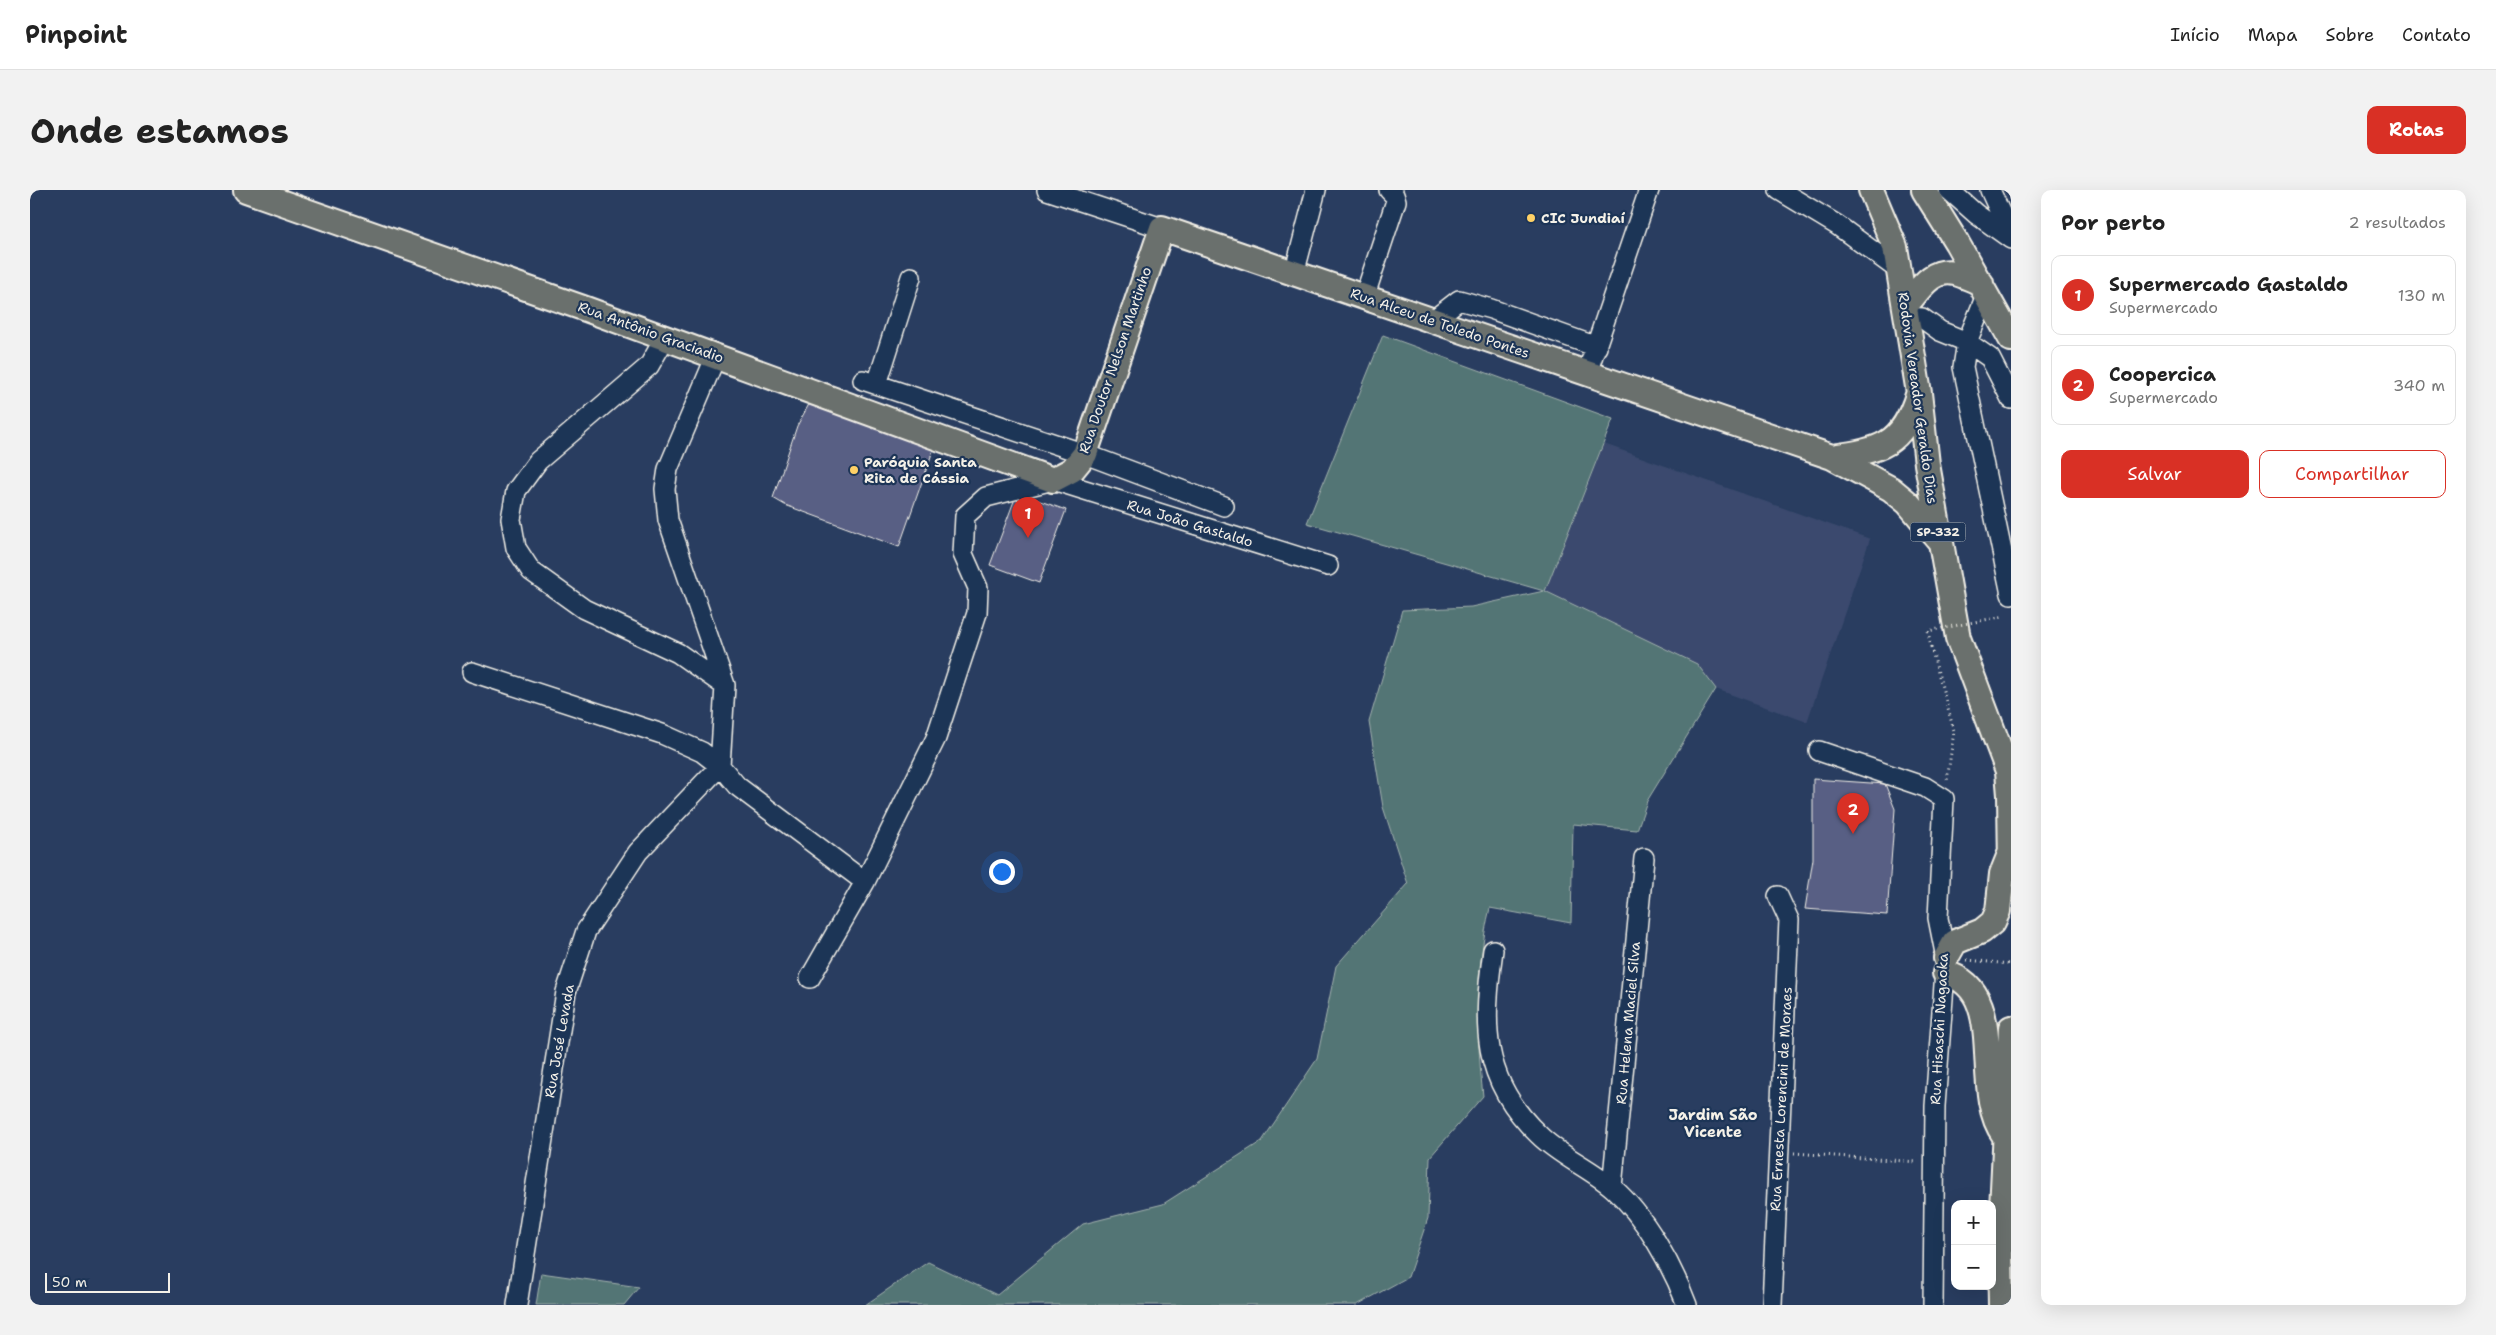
<!DOCTYPE html>
<html lang="pt">
<head>
<meta charset="utf-8">
<style>
  :root { --surface:#fff; --page:#f2f2f2; --text:#222; --muted:#767676; --line:#e0e0e0; --accent:#d93025 }
  body { margin:0; font-family:"Shantell Sans",sans-serif; background:var(--page); color:var(--text) }
  .controls { position:absolute; right:15px; bottom:15px; display:grid; overflow:hidden; border-radius:10px; box-shadow:0 5px 20px #0002 }
  .controls button { width:45px; height:45px; display:grid; place-items:center; padding:0; border:0; border-bottom:1px solid var(--line); background:var(--surface); color:var(--text); font:25px sans-serif }
  .scale { position:absolute; left:15px; bottom:12px; width:125px; box-sizing:border-box; padding-left:5px; border:2px solid #f4f1e8; border-top:0; font-size:14px; line-height:18px; white-space:nowrap; color:#f4f1e8; -webkit-text-stroke:4px #1d3557; paint-order:stroke }
  .you { position:absolute; left:971px; top:681px; width:18px; height:18px; margin:-12px; border:4px solid #fff; border-radius:50%; background:#1a73e8; box-shadow:0 0 0 8px #1a73e833 }
  .badge { display:grid; place-items:center; width:32px; height:32px; border-radius:50%; background:var(--accent); color:#fff; font-size:16px; font-weight:700 }
  .pin { position:absolute; translate:-50% -41px; filter:drop-shadow(0 1px 2px #0008) }
  .pin::after { content:''; position:absolute; top:26px; width:18px; height:15px; background:inherit; clip-path:polygon(0 0,100% 0,50% 100%) }
  .list { margin:0; padding:0; list-style:none }
  h2 { display:flex; justify-content:space-between; align-items:center; height:65px; margin:0; padding:0 20px; font-size:21px }
  h2 small { font-size:16px; font-weight:400; color:var(--muted) }
  .list li { display:grid; grid-template-columns:32px 1fr auto; gap:15px; align-items:center; box-sizing:border-box; height:80px; margin:0 10px 10px; padding:0 10px; border:1px solid var(--line); border-radius:10px }
  .list b { display:block; font-size:19px; white-space:nowrap }
  .list p { margin:0; font-size:16px; white-space:nowrap; color:var(--muted) }
  .list em { font-size:16px; font-style:normal; color:var(--muted) }
  .actions { display:flex; gap:10px; padding:15px 20px }
  .actions a { flex:1; padding:11px 0; border:1px solid var(--accent); border-radius:10px; text-align:center; font-size:18px; color:var(--accent) }
  .actions .main { background:var(--accent); color:#fff }
  .map { position:relative; flex:none; width:1981px; height:1115px; overflow:hidden; border-radius:10px }
  header { display:flex; align-items:center; gap:30px; box-sizing:border-box; height:70px; padding:0 25px; background:var(--surface); border-bottom:1px solid var(--line) }
  header strong { font-size:24px }
  nav { display:flex; gap:28px; margin-inline-start:auto; font-size:18px }
  .intro { display:flex; align-items:center; justify-content:space-between; box-sizing:border-box; height:120px; padding:0 30px }
  h1 { margin:0; font-size:35px }
  .button { padding:12px 22px; border-radius:10px; background:var(--accent); color:#fff; font-size:18px; font-weight:700 }
  main { display:flex; gap:30px; padding:0 30px }
  aside { flex:1; background:var(--surface); border-radius:10px; box-shadow:0 5px 20px #0002 }
  .map>svg:first-child { display:block }
  .built { fill:#3b4a6e }
  .green { fill:#537575; stroke:#a4b3ae }
  .building { fill:#585e84; stroke:#f4f1e8 }
  .lines { fill:none; stroke-linecap:round; stroke-linejoin:round }
  .minor-casing { stroke:#f4f1e8; stroke-width:22 }
  .major-casing { stroke:#f4f1e8; stroke-width:28 }
  .path { stroke:#f4f1e8; stroke-width:3; stroke-dasharray:1 4; stroke-linecap:butt }
  .minor { stroke:#1d3557; stroke-width:19 }
  .major { stroke:#6a706d; stroke-width:24 }
  .path-bridge { stroke:#f4f1e8; stroke-width:3; stroke-dasharray:1 4; stroke-linecap:butt }
  .poi-dot { fill:#ffd166; stroke:#1d3557; stroke-width:2 }
  .labels { text-anchor:middle; dominant-baseline:central; stroke-width:4.5; stroke-linejoin:round; paint-order:stroke }
  .shield { fill:#1d3557; stroke:#b4b9bc; stroke-width:1 }
  .shield-label { font-size:12px; font-weight:bold; fill:#f4f1e8 }
  .poi-label { font-size:14px; font-weight:bold; fill:#f4f1e8; stroke:#1d3557; text-anchor:start }
  .street-label { font-size:14px; fill:#f4f1e8; stroke:#1d3557 }
  .neighbourhood-label { font-size:15px; font-weight:bold; fill:#f4f1e8; stroke:#1d3557 }
</style>
</head>
<body>
<header>
<strong>Pinpoint</strong>
<nav><a>Início</a><a>Mapa</a><a>Sobre</a><a>Contato</a></nav>
</header>
<div class="intro"><h1>Onde estamos</h1><a class="button">Rotas</a></div>
<main>
<div class="map">
<svg width="1981" height="1115" viewBox="0 0 1981 1115">
  <rect width="100%" height="100%" fill="#293d60"/>
  <filter id="ink" filterUnits="userSpaceOnUse"><feTurbulence type="fractalNoise" baseFrequency=".02" numOctaves="2"/><feDisplacementMap in="SourceGraphic" scale="10" xChannelSelector="R" yChannelSelector="G"/><feConvolveMatrix kernelMatrix="1 2 1 2 8 2 1 2 1" color-interpolation-filters="sRGB"/></filter>
  <g filter="url(#ink)">
    <!-- built -->
    <path class="built" d="M1574,254L1840,349L1777,532L1686,499L1667,474L1515,401Z"/>
    <!-- green -->
    <path class="green" d="M1353,145L1583,229L1515,401L1667,474L1686,499L1617,611L1607,640L1543,634L1541,733L1460,718C1445,779 1446,843 1453,906L1400,967L1398,1028L1378,1087L1327,1115H835L898,1072L967,1105L1053,1034L1133,1014L1232,951L1287,869L1306,776L1378,694L1353,617L1339,532L1372,420L1441,417L1514,401L1277,333Z
      M511,1083L609,1097L594,1115H506Z"/>
    <!-- building -->
    <path class="building" d="M783,207L906,252L869,357L755,315L743,308L767,236Z
      M987,303L1036,320L1009,393L960,375Z
      M1783,589L1855,594L1865,619L1857,725L1775,719L1783,669Z"/>
    <g class="lines">
      <!-- minor casing -->
      <g class="minor-casing">
        <path id="minor" d="M1017,0L1132,38
          M1749,0L1807,35L1870,81
          M1919,0L1946,24L1981,49
          M1960,0L1981,46
          M1264,84L1286,0
          M1957,103L1937,152L1933,177L1981,404
          M1334,108L1366,11L1364,5L1359,0
          M1877,127L1892,128L1910,141L1937,152L1960,168L1981,209
          M1402,131L1429,110L1461,119L1567,157
          M635,148L619,176L508,271L486,301L481,329L486,358L501,381L554,419L648,463L695,496L690,576
          M686,166L638,279L635,299L638,330L695,495
          M1557,183L1619,0
          M833,190L1055,264L1194,316
          M847,194L881,87
          M442,482L632,544L672,562L690,576L707,596L835,692
          M1789,561L1895,597L1914,609L1908,728L1916,768L1905,916L1903,1115
          M1463,760C1453,834 1450,889 1509,945C1530,966 1560,978 1583,998C1615,1026 1642,1075 1657,1115
          M780,788L835,692L906,548L947,423L948,398L933,364L935,326L956,307L1023,290L1298,376
          M1582,997L1614,668
          M487,1115L536,802L556,741L608,662L690,576
          M1742,1115L1759,730L1748,706"/>
      </g>
      <!-- major casing -->
      <g class="major-casing">
        <path id="major" d="M216,0L553,118L1023,290L1042,280L1055,264L1132,38L1802,267L1861,299L1878,313L1909,350
          M1841,0L1865,57L1889,203L1897,274L1928,448L1978,581L1980,605L1981,680
          M1894,0L1927,53L1981,149
          M1876,115C1890,99 1901,78 1925,83C1934,85 1942,90 1951,93
          M1802,267C1851,260 1872,256 1888,205
          M1916,768L1925,752L1952,741L1963,732L1968,721L1972,684L1980,664
          M1915,783C1981,800 1940,899 1974,945
          M1971,1115L1970,1059L1981,838"/>
      </g>
      <!-- path -->
      <path class="path" d="M1901,457L1924,541L1917,591
        M1937,770L1981,774
        M1764,963L1888,972"/>
      <!-- minor -->
      <use href="#minor" class="minor"/>
      <!-- major -->
      <use href="#major" class="major"/>
      <!-- path-bridge -->
      <path class="path-bridge" d="M1901,457L1898,441L1975,426"/>
    </g>
  </g>
  <!-- markers -->
  <g class="poi-dot">
    <circle cx="1501" cy="28" r="5"/>
    <circle cx="824" cy="280" r="5"/>
  </g>
  <g class="labels">
    <!-- shield labels -->
    <rect class="shield" x="1880.5" y="332.5" width="55" height="19" rx="4"/>
    <g class="shield-label">
      <text x="1908" y="342">SP-332</text>
    </g>
    <!-- poi labels -->
    <g class="poi-label">
      <text x="1511" y="28">CIC Jundiaí</text>
      <text x="834" y="272">Paróquia Santa<tspan x="834" dy="16">Rita de Cássia</tspan></text>
    </g>
    <!-- street labels -->
    <g class="street-label">
      <text transform="translate(1410 133) rotate(19)">Rua Alceu de Toledo Pontes</text>
      <text transform="translate(621 142) rotate(20)">Rua Antônio Graciadio</text>
      <text transform="translate(1085 170) rotate(-71)">Rua Doutor Nelson Martinho</text>
      <text transform="translate(1888 208) rotate(82)">Rodovia Vereador Geraldo Dias</text>
      <text transform="translate(1160 333) rotate(17)">Rua João Gastaldo</text>
      <text transform="translate(1598 833) rotate(-85)">Rua Helena Maciel Silva</text>
      <text transform="translate(1909 839) rotate(-87)">Rua Hisaschi Nagaoka</text>
      <text transform="translate(529 851) rotate(-80)">Rua José Levada</text>
      <text transform="translate(1751 909) rotate(-87)">Rua Ernesta Lorencini de Moraes</text>
    </g>
    <!-- neighbourhood labels -->
    <g class="neighbourhood-label">
      <text x="1683" y="925">Jardim São<tspan x="1683" dy="17">Vicente</tspan></text>
    </g>
  </g>
</svg>
<div class="controls">
<button>+</button>
<button>−</button>
</div>
<div class="scale">50 m</div>
<div class="you"></div>
<div class="pin badge" style="left:998px;top:348px">1</div>
<div class="pin badge" style="left:1823px;top:644px">2</div>
</div>
<aside>
<h2>Por perto<small>2 resultados</small></h2>
<ul class="list">
<li><span class="badge">1</span><div><b>Supermercado Gastaldo</b><p>Supermercado</p></div><em>130 m</em></li>
<li><span class="badge">2</span><div><b>Coopercica</b><p>Supermercado</p></div><em>340 m</em></li>
</ul>
<div class="actions"><a class="main">Salvar</a><a>Compartilhar</a></div>
</aside>
</main>
</body>
</html>
